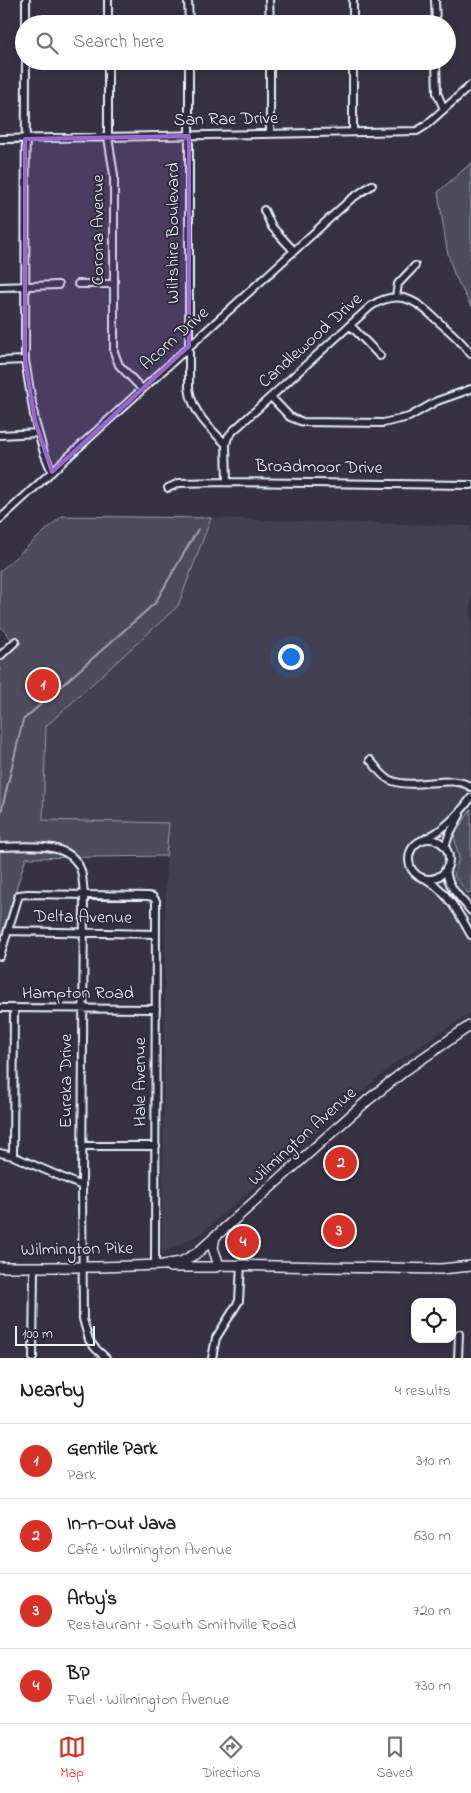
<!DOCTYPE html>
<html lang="en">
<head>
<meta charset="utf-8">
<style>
  :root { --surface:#fff; --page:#f2f2f2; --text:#202124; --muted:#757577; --line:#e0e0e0; --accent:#d93025 }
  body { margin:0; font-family:"Indie Flower",sans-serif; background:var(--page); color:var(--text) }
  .controls { position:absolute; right:15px; bottom:15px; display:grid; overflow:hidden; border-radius:10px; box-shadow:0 2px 12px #0003 }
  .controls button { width:45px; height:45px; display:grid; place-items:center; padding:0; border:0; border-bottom:1px solid var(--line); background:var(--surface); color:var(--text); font:25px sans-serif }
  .scale { position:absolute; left:15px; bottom:12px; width:80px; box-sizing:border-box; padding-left:5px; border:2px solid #e8f1f8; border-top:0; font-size:14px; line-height:18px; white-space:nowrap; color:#e8f1f8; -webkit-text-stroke:4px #2f2a3d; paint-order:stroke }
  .you { position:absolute; left:290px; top:656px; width:18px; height:18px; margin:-12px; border:4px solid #fff; border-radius:50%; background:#1a73e8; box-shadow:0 0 0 8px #1a73e833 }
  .badge { display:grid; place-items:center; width:32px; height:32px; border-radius:50%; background:var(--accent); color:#fff; font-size:16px; font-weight:700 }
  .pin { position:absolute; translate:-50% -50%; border:2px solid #fff; box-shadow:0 1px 5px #0006 }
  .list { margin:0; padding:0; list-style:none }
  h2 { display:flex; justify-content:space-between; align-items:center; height:65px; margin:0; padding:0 20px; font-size:21px }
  h2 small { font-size:16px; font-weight:400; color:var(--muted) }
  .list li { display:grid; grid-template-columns:32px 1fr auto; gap:15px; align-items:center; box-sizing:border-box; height:75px; padding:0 20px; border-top:1px solid var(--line) }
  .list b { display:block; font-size:19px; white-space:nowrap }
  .list p { margin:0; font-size:16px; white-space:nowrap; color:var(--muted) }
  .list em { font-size:16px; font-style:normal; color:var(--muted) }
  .icon { flex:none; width:28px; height:28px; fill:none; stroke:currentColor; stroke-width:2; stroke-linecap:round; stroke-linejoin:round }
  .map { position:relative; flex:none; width:471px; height:1358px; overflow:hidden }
  .search { position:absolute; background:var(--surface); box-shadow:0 2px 12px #0003; left:15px; right:15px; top:15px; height:55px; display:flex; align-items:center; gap:12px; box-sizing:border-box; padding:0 18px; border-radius:28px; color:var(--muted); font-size:19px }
  .sheet { height:365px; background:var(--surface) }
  nav { display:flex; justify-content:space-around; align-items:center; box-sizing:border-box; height:70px; border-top:1px solid var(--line); background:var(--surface); font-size:14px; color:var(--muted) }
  nav a { display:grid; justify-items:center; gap:2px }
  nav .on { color:var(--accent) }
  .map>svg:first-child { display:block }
  .built { fill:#433f51 }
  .green { fill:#4d4b5c; stroke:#9a9eaa }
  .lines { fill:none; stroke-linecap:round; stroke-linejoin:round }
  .stream { stroke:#a0a4af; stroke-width:2 }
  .minor-casing { stroke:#e8f1f8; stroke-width:10 }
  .major-casing { stroke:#e8f1f8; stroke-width:12 }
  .minor { stroke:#2f2a3d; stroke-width:6 }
  .major { stroke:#2f2a3d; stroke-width:9 }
  .marked { fill:#9c67d0; fill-opacity:0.2; stroke:#9c67d0; stroke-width:4; stroke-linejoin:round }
  .labels { text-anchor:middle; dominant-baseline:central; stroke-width:4; stroke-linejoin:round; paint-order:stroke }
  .street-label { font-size:18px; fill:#e8f1f8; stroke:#2f2a3d }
</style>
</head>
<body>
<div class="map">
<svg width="471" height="1358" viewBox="0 0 471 1358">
  <rect width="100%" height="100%" fill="#363244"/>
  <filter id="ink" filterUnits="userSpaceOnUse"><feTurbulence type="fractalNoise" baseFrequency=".02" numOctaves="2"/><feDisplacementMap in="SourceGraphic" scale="10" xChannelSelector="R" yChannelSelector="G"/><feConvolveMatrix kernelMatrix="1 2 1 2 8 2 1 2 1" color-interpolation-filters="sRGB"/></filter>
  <g filter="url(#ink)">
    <!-- built -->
    <path class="built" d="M211,518L471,526V1012L395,1063L200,1234L162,1254L166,839L23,819L44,728L178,606Z"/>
    <!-- green -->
    <path class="green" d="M471,163V306L454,274L447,250L438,192Z
      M62,516L211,518L178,606L46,726L43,820L169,823L166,856L26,858L0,939V651L12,640L0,626V571Z
      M471,809V892L468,893L454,876L459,858L454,836Z"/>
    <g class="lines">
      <!-- stream -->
      <path class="stream" d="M0,817L23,720L155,603L198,529"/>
      <!-- minor casing -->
      <g class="minor-casing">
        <path id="minor" d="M108,0V24
          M188,0L189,24
          M269,0L270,24
          M353,0V24
          M435,0L436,24
          M26,24V0
          M26,61L25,360L35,421L44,453L52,472
          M108,61V137L114,175V352L119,365L142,389
          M189,61V388C192,412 209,428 226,444L227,482
          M270,61V134
          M353,61V132
          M436,61L437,93L444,109
          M0,139L417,131L425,126L471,85
          M264,210L272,227L294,251
          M78,284H114
          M0,287L58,285
          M396,297L398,284L415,266
          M350,325L380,356
          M0,361L25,360
          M271,397L290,417L303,422L383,423L409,417L437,401L471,389
          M0,435L38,433
          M226,444L228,437L233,431L371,306C401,287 418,302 440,323C451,332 462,342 471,354
          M168,488L179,483L227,482L471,485
          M0,519L351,199L372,185
          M0,656L16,641
          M370,760C377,767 381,776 390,780C415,791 452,773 471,787
          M426,838C445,830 459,814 471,798
          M409 859a20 20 0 1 1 40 0a20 20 0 1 1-40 0Z
          M0,847C25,847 71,839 81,871C83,878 83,887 84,895L82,1186L83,1319L89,1340L95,1348L106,1358
          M445,847L449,835L460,815
          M446,868C447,887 460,897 471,911
          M426,879C446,890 460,915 471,935
          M8,931L156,934
          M0,956L19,895L27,894L148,896L153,897L156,901L155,1265
          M0,1008L156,1009
          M82,1146H156
          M0,1153L13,1156L82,1186
          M13,1156L14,1009
          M33,1358L34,1267
          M212,1358L216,1338L239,1301L241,1265
          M458,1358L459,1334"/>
      </g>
      <!-- major casing -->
      <g class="major-casing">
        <path id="major" d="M215,1236L213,1248L219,1265
          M0,1267H99L163,1265L181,1262L197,1253L368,1100L407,1069L471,1025
          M170,1267H216L219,1265L441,1269L471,1266"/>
      </g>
      <!-- minor -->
      <use href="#minor" class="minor"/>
      <!-- major -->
      <use href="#major" class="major"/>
    </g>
  </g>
  <!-- marked area -->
  <path class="marked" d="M189,136V346L52,472L35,421L25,360V139Z"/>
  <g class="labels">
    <!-- street labels -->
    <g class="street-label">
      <text transform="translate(226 120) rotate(-1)">San Rae Drive</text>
      <text transform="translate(99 230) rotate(-90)">Corona Avenue</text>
      <text transform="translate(174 233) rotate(-90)">Wiltshire Boulevard</text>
      <text transform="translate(175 339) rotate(-42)">Acorn Drive</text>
      <text transform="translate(311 341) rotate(-42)">Candlewood Drive</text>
      <text transform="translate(319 468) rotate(1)">Broadmoor Drive</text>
      <text transform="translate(83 918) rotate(1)">Delta Avenue</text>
      <text x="78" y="994">Hampton Road</text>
      <text transform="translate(67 1081) rotate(-90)">Eureka Drive</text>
      <text transform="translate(141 1082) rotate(-90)">Hale Avenue</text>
      <text transform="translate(303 1137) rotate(-42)">Wilmington Avenue</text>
      <text transform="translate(77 1250) rotate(-1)">Wilmington Pike</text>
    </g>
  </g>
</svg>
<div class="controls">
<button><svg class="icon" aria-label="locate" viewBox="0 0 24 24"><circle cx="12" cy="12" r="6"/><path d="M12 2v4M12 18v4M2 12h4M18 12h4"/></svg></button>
</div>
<div class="scale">100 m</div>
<div class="you"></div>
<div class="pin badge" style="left:43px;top:685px">1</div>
<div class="pin badge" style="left:341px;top:1163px">2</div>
<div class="pin badge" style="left:339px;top:1231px">3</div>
<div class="pin badge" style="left:243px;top:1242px">4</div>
<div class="search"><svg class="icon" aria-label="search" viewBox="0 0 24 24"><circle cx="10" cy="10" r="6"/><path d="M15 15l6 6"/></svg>Search here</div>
</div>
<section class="sheet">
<h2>Nearby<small>4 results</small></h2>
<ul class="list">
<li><span class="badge">1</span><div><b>Gentile Park</b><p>Park</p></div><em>310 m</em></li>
<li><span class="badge">2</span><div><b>In-n-Out Java</b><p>Café · Wilmington Avenue</p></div><em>630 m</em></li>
<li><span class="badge">3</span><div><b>Arby's</b><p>Restaurant · South Smithville Road</p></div><em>720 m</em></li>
<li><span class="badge">4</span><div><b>BP</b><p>Fuel · Wilmington Avenue</p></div><em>730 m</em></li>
</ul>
</section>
<nav>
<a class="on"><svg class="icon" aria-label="map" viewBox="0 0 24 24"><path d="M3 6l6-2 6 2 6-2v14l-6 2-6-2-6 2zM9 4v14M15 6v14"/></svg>Map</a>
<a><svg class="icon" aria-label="directions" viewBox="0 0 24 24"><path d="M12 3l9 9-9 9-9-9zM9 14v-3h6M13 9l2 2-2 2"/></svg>Directions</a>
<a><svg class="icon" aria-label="saved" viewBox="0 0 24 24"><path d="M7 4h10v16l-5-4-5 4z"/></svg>Saved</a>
</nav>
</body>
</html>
